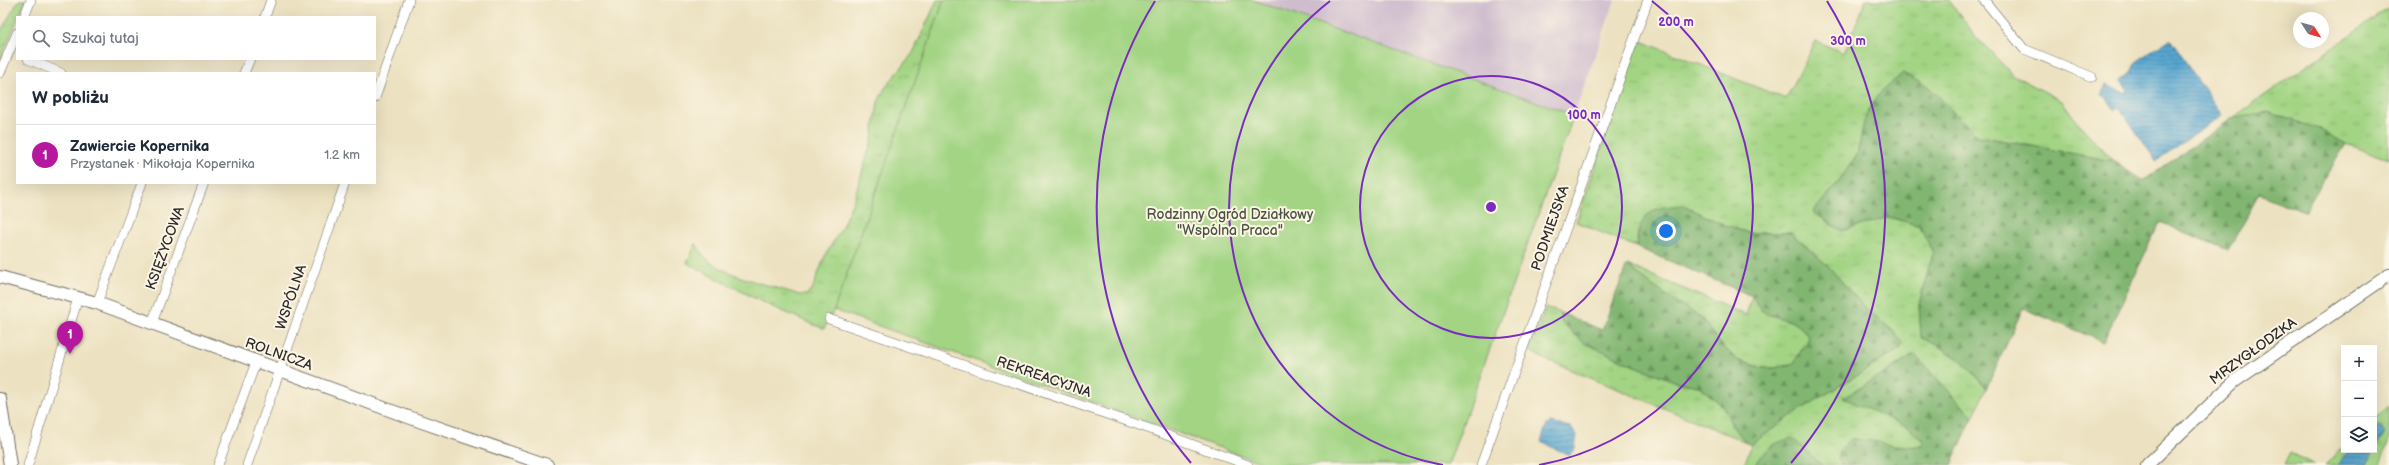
<!DOCTYPE html>
<html lang="pl">
<head>
<meta charset="utf-8">
<style>
  :root { --surface:#fff; --page:#f6f6f7; --text:#1f2937; --muted:#747a83; --line:#e0e1e3; --accent:#b5179e }
  body { margin:0; font-family:"Balsamiq Sans",sans-serif; background:var(--page); color:var(--text) }
  .controls { position:absolute; right:12px; bottom:12px; display:grid; overflow:hidden; border-radius:0px; box-shadow:0 4px 16px #0002 }
  .controls button { width:36px; height:36px; display:grid; place-items:center; padding:0; border:0; border-bottom:1px solid var(--line); background:var(--surface); color:var(--text); font:20px sans-serif }
  .compass { position:absolute; left:2293px; top:12px; width:36px; height:36px; border-radius:50%; background:var(--surface); box-shadow:0 4px 16px #0002; rotate:126deg }
  .you { position:absolute; left:1666px; top:231px; width:14px; height:14px; margin:-10px; border:3px solid #fff; border-radius:50%; background:#1a73e8; box-shadow:0 0 0 6px #1a73e833 }
  .badge { display:grid; place-items:center; width:26px; height:26px; border-radius:50%; background:var(--accent); color:#fff; font-size:13px; font-weight:700 }
  .pin { position:absolute; translate:-50% -33px; filter:drop-shadow(0 1px 2px #0008) }
  .pin::after { content:''; position:absolute; top:21px; width:14px; height:12px; background:inherit; clip-path:polygon(0 0,100% 0,50% 100%) }
  .list { margin:0; padding:0; list-style:none }
  h2 { display:flex; justify-content:space-between; align-items:center; height:52px; margin:0; padding:0 16px; font-size:17px }
  h2 small { font-size:13px; font-weight:400; color:var(--muted) }
  .list li { display:grid; grid-template-columns:26px 1fr auto; gap:12px; align-items:center; box-sizing:border-box; height:60px; padding:0 16px; border-top:1px solid var(--line) }
  .list b { display:block; font-size:15px; white-space:nowrap }
  .list p { margin:0; font-size:13px; white-space:nowrap; color:var(--muted) }
  .list em { font-size:13px; font-style:normal; color:var(--muted) }
  .icon { flex:none; width:22px; height:22px; fill:none; stroke:currentColor; stroke-width:2; stroke-linecap:round; stroke-linejoin:round }
  .map { position:relative; flex:none; width:2389px; height:465px; overflow:hidden }
  .search { position:absolute; background:var(--surface); box-shadow:0 4px 16px #0002; left:16px; top:16px; width:360px; height:44px; display:flex; align-items:center; gap:10px; box-sizing:border-box; padding:0 14px; border-radius:0px; color:var(--muted); font-size:15px }
  .panel { position:absolute; background:var(--surface); box-shadow:0 4px 16px #0002; left:16px; top:72px; width:360px; height:112px; border-radius:0px }
  .map>svg:first-child { display:block }
  .industrial { fill:#cfbdce }
  .grass { fill:url(#grass-tufts); stroke:#668057 }
  .forest { fill:url(#forest-firs); stroke:#56704e }
  .garden { fill:#a2d483; stroke:#668057 }
  .water { fill:url(#water-rules); stroke:#40687e }
  .lines { fill:none; stroke-linecap:round; stroke-linejoin:round }
  .street-casing { stroke:#6f6b60; stroke-width:10 }
  .secondary-casing { stroke:#6f6b60; stroke-width:14 }
  .street { stroke:#fff; stroke-width:9 }
  .secondary { stroke:#fff; stroke-width:12 }
  .ring { fill:none; stroke:#7b2cbf; stroke-width:2 }
  .labels { text-anchor:middle; dominant-baseline:central; stroke-width:4; stroke-linejoin:round; paint-order:stroke }
  .park-label { font-size:14px; fill:#495541; stroke:#fcf5e5 }
  .street-label { font-size:14px; fill:#2b2b2b; stroke:#fcf5e5 }
  .centre { fill:#7b2cbf; stroke:#fcf5e5; stroke-width:2 }
  .ring-label { font-size:12px; text-anchor:middle; font-weight:bold; fill:#7b2cbf; stroke:#fcf5e5; stroke-width:4; stroke-linejoin:round; paint-order:stroke }
</style>
</head>
<body>
<div class="map">
<svg width="2389" height="465" viewBox="0 0 2389 465">
  <defs>
    <pattern id="grass-tufts" width="24" height="20" patternUnits="userSpaceOnUse"><rect width="24" height="20" fill="#a2d483"/><path d="M3 7l-1-3M5 7V3M7 7l1-3M15 17l-1-3M17 17v-4M19 17l1-3" fill="none" stroke="#8cb671"/></pattern>
    <pattern id="forest-firs" width="22" height="20" patternUnits="userSpaceOnUse"><rect width="22" height="20" fill="#81b671"/><path d="M5 1l3.5 6h-7zM16 11l3.5 6h-7z" fill="#6a945d"/></pattern>
    <pattern id="water-rules" width="6" height="5" patternUnits="userSpaceOnUse"><rect width="6" height="5" fill="#56a6d0"/><path d="M0 2.5h6" fill="none" stroke="#4787a9"/></pattern>
  </defs>
  <rect width="100%" height="100%" fill="#fcf5e5"/>
  <filter id="ink" filterUnits="userSpaceOnUse"><feTurbulence type="fractalNoise" baseFrequency=".025" numOctaves="2"/><feDisplacementMap in="SourceGraphic" scale="8" xChannelSelector="R" yChannelSelector="G"/><feConvolveMatrix kernelMatrix="1 2 1 2 8 2 1 2 1" color-interpolation-filters="sRGB"/></filter>
  <filter id="wash" filterUnits="userSpaceOnUse"><feTurbulence type="fractalNoise" baseFrequency=".012" numOctaves="4" result="noise"/><feDisplacementMap in="SourceGraphic" scale="16" xChannelSelector="R" yChannelSelector="G"/><feGaussianBlur stdDeviation="0.9" result="paint"/><feColorMatrix in="noise" values="0 0 0 0 0 0 0 0 0 0 0 0 0 0 0 0 0 1.4 0 .05"/><feComposite in="paint" operator="in"/></filter>
  <g filter="url(#wash)">
    <rect width="100%" height="100%" fill="#ece2c1"/>
    <!-- industrial -->
    <path class="industrial" d="M1253,0H1615L1574,115Z"/>
    <!-- grass -->
    <path class="grass" d="M19,0H26L0,60V32Z
      M937,0H944L834,310L824,329L766,304L687,263L696,243C706,275 771,284 799,295H806L812,290L825,256L841,229L854,199L873,136L878,102L885,88L913,53Z
      M1866,0H1949L1976,37L2013,75L2062,101L2079,124L2113,161L1978,136L1957,115L1865,118L1857,155L1834,188L1813,212L1842,231L1889,217L1920,226L1933,253L1919,304L1921,337C1950,352 1967,361 1986,389L1973,417L1914,355L1844,398L1908,427L1923,441L1922,446L1909,447L1894,445L1838,459L1842,465H1744L1752,444L1795,413L1900,349L1894,332L1864,307L1828,266L1791,233H1749L1722,224L1683,205L1638,230L1636,247L1576,222L1639,40L1786,99L1816,41L1844,53Z
      M2389,8V159L2346,144L2319,129L2234,117Z
      M1627,265L1746,315L1752,296C1755,300 1758,307 1761,310C1778,322 1797,315 1809,338L1793,365L1775,368H1762L1737,360L1719,342L1701,318L1654,287Z
      M1546,307L1561,313V321L1583,342L1633,365L1677,382L1699,386L1723,406L1733,427L1746,442L1542,358L1529,350Z
      M2389,406V440L2380,465H2365L2383,435L2374,423V420Z
      M2344,447V450H2351L2337,465H2325Z
      M2290,453L2315,465H2284Z"/>
    <!-- forest -->
    <path class="forest" d="M1903,73L1930,88L1978,136L2113,161L2143,181L2234,117L2268,112L2319,129L2346,144L2304,212L2259,194L2228,250L2160,222L2103,342L2023,308L1986,389C1967,361 1950,352 1921,337L1919,304L1933,253L1920,226L1889,217L1842,231L1813,212L1834,188L1857,155L1865,118L1877,95Z
      M1683,205L1722,224L1749,233H1791L1828,266L1864,307L1894,332L1903,343L1900,349L1795,413L1752,444L1746,442L1733,427L1723,406L1699,386L1677,382L1633,365L1583,342L1561,321V313L1602,330L1627,265L1654,287L1701,318L1719,342L1737,360L1762,368H1775L1793,364L1809,338C1798,316 1778,321 1761,310C1757,307 1755,300 1752,296L1636,247C1641,213 1650,207 1683,205Z
      M1915,355L1973,417L1951,465H1842L1838,459L1840,450L1851,439C1875,439 1898,449 1922,446L1923,440L1908,427L1843,398Z
      M1792,438L1822,465H1755C1765,450 1774,442 1792,438Z"/>
    <!-- garden -->
    <path class="garden" d="M944,0H1253L1574,115L1448,465H1268L834,310Z"/>
    <!-- water -->
    <path class="water" d="M2170,39L2222,115L2156,161L2119,107L2115,110L2106,97L2101,95L2106,85L2126,93L2128,89L2121,80L2131,72L2136,62Z
      M1550,423L1570,427L1577,434L1575,449L1569,455L1541,442L1546,426Z
      M2374,423L2382,427L2384,431L2374,450Z
      M2351,450H2374L2365,465H2337Z"/>
  </g>
  <g filter="url(#ink)">
    <g class="lines">
      <!-- street casing -->
      <g class="street-casing">
        <path id="street" d="M1984,0L2024,49L2092,77
          M24,17L31,0
          M265,17L271,0
          M28,59L61,73
          M0,73L17,33
          M244,73L250,59
          M375,98L409,0
          M97,303L142,183
          M829,319L1153,430L1248,465
          M152,323L204,183
          M28,465L78,298
          M218,465L256,362
          M247,465L345,183
          M1481,465L1648,0"/>
      </g>
      <!-- secondary casing -->
      <g class="secondary-casing">
        <path id="secondary" d="M0,277L97,303L422,422L547,465
          M0,399L10,465
          M2147,465L2235,381L2389,275"/>
      </g>
      <!-- street -->
      <use href="#street" class="street"/>
      <!-- secondary -->
      <use href="#secondary" class="secondary"/>
    </g>
  </g>
  <!-- distance rings -->
  <g class="ring">
    <circle cx="1491" cy="207" r="131"/>
    <path d="M1443 465A262 262 0 0 1 1330 1M1652 1A262 262 0 0 1 1539 465"/>
    <path d="M1191 463A394 394 0 0 1 1155 1M1827 1A394 394 0 0 1 1791 463"/>
  </g>
  <g class="labels">
    <!-- park labels -->
    <g class="park-label">
      <text x="1230" y="214">Rodzinny Ogród Działkowy<tspan x="1230" dy="16">"Wspólna Praca"</tspan></text>
    </g>
    <!-- street labels -->
    <g class="street-label">
      <text transform="translate(1550 228) rotate(-71)">PODMIEJSKA</text>
      <text transform="translate(165 248) rotate(-70)">KSIĘŻYCOWA</text>
      <text transform="translate(291 297) rotate(-71)">WSPÓLNA</text>
      <text transform="translate(2253 351) rotate(-36)">MRZYGŁODZKA</text>
      <text transform="translate(279 354) rotate(20)">ROLNICZA</text>
      <text transform="translate(1044 377) rotate(19)">REKREACYJNA</text>
    </g>
  </g>
  <circle cx="1491" cy="207" r="6" class="centre"/>
  <g class="ring-label">
    <text x="1676" y="26">200 m</text>
    <text x="1848" y="45">300 m</text>
    <text x="1584" y="119">100 m</text>
  </g>
</svg>
<div class="controls">
<button>+</button>
<button>−</button>
<button><svg class="icon" aria-label="layers" viewBox="0 0 24 24"><path d="M12 4l9 5-9 5-9-5zM3 14l9 5 9-5"/></svg></button>
</div>
<svg class="compass" viewBox="-18 -18 36 36"><path d="M0-13l5 13h-10z" fill="#e53935"/><path d="M0 13l5-13h-10z" fill="#747a83"/></svg>
<div class="you"></div>
<div class="pin badge" style="left:70px;top:354px">1</div>
<div class="search"><svg class="icon" aria-label="search" viewBox="0 0 24 24"><circle cx="10" cy="10" r="6"/><path d="M15 15l6 6"/></svg>Szukaj tutaj</div>
<section class="panel">
<h2>W pobliżu<small></small></h2>
<ul class="list">
<li><span class="badge">1</span><div><b>Zawiercie Kopernika</b><p>Przystanek · Mikołaja Kopernika</p></div><em>1.2 km</em></li>
</ul>
</section>
</div>
</body>
</html>
